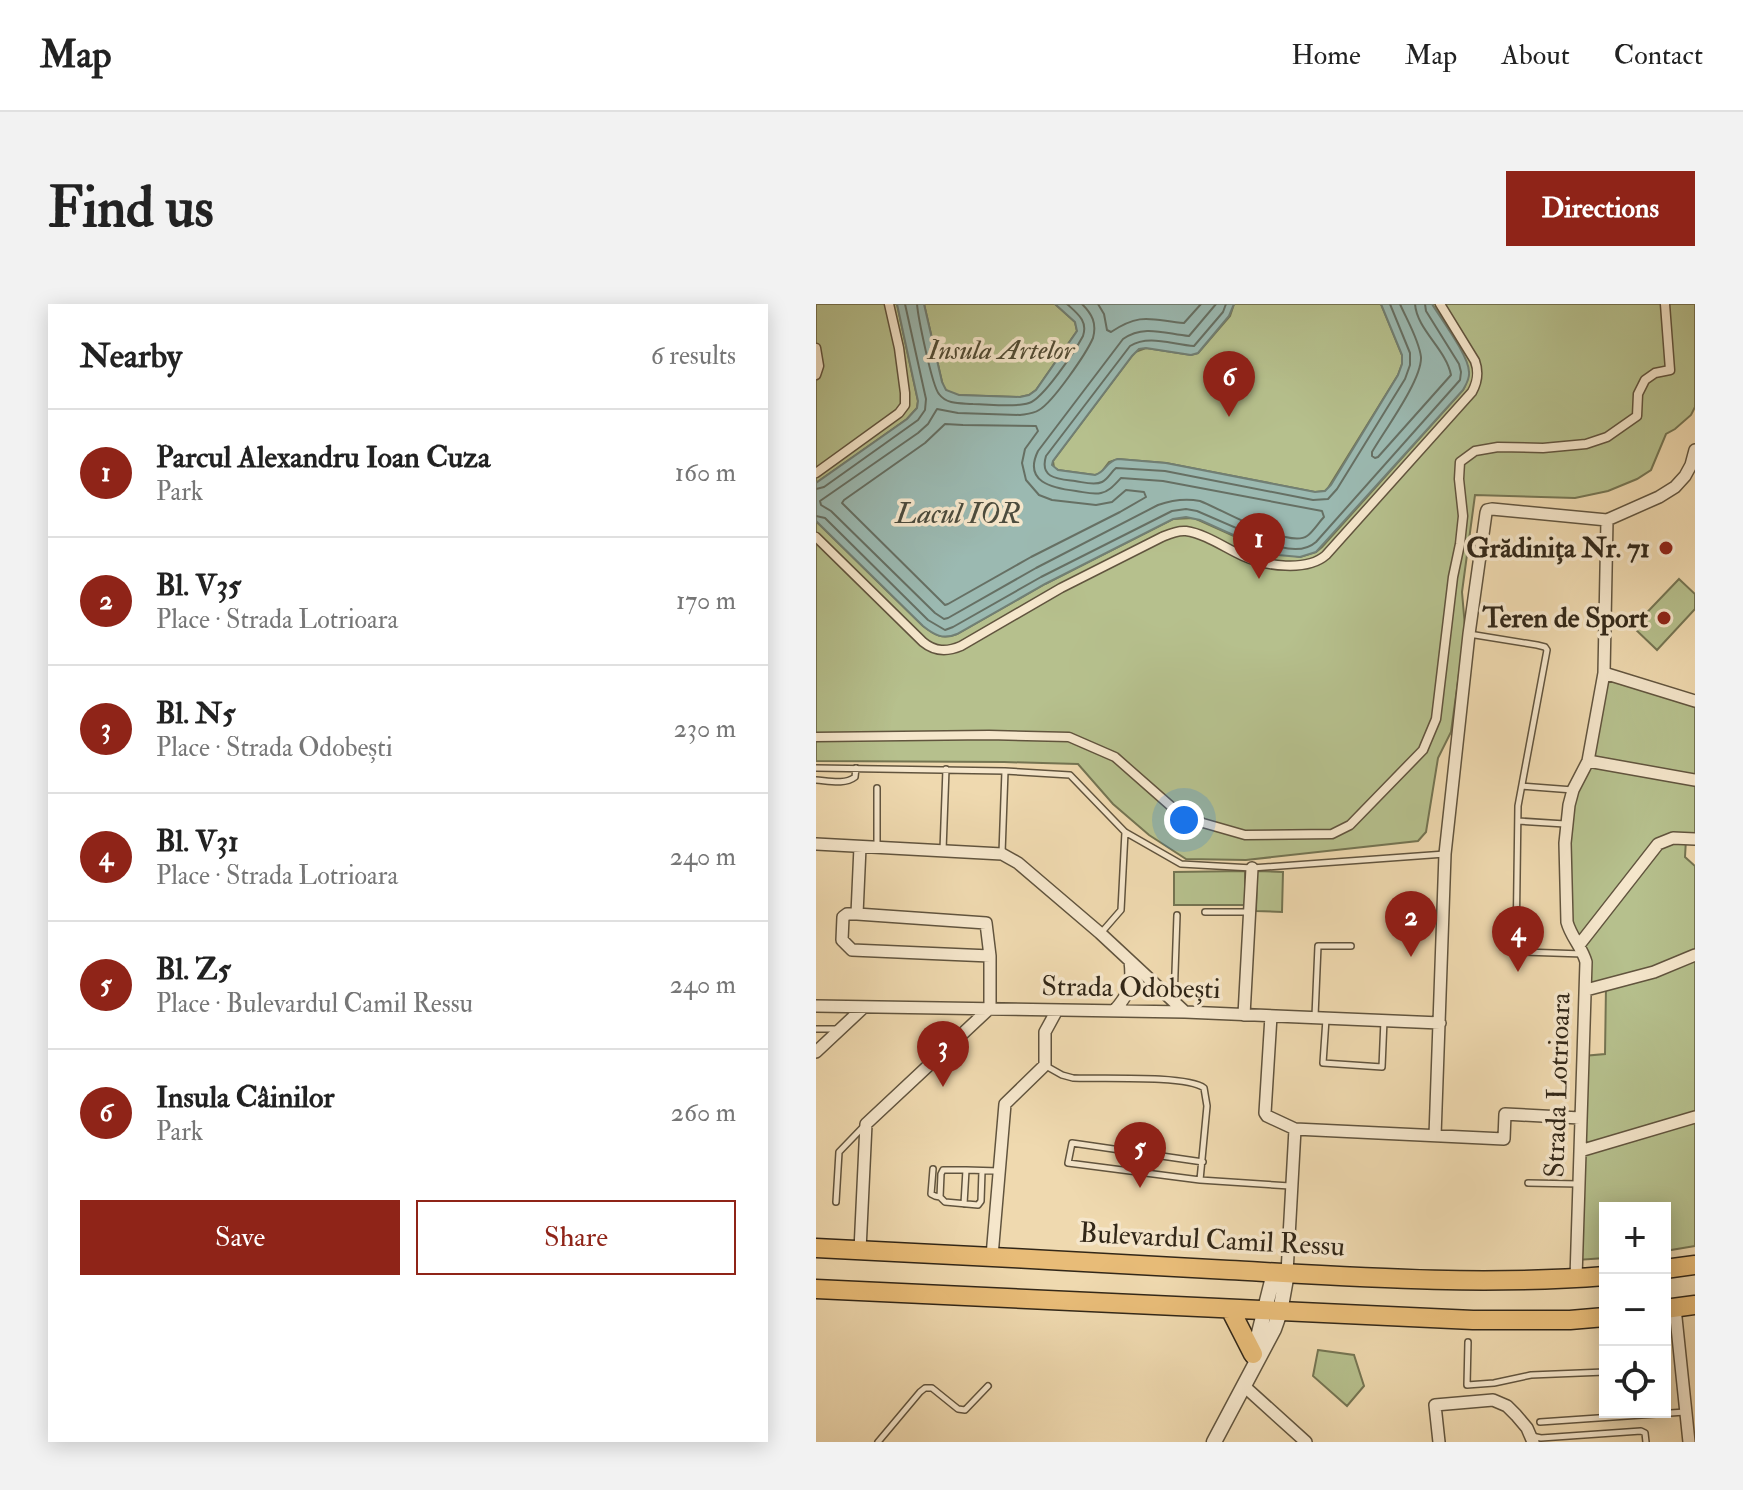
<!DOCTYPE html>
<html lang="en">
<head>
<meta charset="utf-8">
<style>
  :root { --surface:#fff; --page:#f2f2f2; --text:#222; --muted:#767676; --line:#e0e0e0; --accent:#8f2418 }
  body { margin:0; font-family:"IM FELL Double Pica",serif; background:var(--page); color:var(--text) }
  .controls { position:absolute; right:24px; bottom:24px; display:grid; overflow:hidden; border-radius:0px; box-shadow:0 4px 20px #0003 }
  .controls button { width:72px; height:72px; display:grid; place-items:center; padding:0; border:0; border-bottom:2px solid var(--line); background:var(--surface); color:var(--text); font:40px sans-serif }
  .you { position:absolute; left:368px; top:516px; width:28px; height:28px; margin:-20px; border:6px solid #fff; border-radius:50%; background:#1a73e8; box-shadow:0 0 0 12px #1a73e833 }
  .badge { display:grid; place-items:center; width:52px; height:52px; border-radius:50%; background:var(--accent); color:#fff; font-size:26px; font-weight:700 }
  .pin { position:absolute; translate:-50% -66px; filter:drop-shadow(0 2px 4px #0008) }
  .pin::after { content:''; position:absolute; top:42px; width:28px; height:24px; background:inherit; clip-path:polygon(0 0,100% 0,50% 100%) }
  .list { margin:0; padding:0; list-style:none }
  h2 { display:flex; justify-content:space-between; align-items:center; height:104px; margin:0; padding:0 32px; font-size:34px }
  h2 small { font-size:26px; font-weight:400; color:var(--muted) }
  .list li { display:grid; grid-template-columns:52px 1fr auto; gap:24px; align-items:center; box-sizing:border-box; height:128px; padding:0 32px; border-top:2px solid var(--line) }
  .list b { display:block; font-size:30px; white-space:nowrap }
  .list p { margin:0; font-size:26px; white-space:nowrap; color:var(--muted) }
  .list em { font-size:26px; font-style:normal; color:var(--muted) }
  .actions { display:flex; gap:16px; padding:24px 32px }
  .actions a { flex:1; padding:18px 0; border:2px solid var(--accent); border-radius:0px; text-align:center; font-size:28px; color:var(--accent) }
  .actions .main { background:var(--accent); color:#fff }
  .icon { flex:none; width:44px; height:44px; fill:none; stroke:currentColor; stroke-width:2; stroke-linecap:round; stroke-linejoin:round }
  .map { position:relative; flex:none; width:879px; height:1138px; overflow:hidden; border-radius:0px }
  header { display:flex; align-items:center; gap:48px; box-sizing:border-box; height:112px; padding:0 40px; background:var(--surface); border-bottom:2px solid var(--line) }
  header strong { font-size:38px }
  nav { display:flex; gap:44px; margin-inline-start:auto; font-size:28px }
  .intro { display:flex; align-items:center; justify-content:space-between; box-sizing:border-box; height:192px; padding:0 48px }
  h1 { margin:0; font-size:56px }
  .button { padding:20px 36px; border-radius:0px; background:var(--accent); color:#fff; font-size:28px; font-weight:700 }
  main { display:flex; gap:48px; padding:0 48px }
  aside { flex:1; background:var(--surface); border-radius:0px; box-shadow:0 4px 20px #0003 }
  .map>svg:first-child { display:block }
  .green { fill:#b6c08d; stroke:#747452; stroke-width:2 }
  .water { fill:#9bb9b1; stroke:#717f74; stroke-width:2 }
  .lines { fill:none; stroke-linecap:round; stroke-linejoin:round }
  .shore { stroke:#667064; stroke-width:2 }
  .service-casing { stroke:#61543e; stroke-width:8 }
  .pedestrian-casing { stroke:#61543e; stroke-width:11 }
  .minor-casing { stroke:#61543e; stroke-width:14 }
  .tertiary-casing { stroke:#61543e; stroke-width:17 }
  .primary-casing { stroke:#322718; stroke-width:21 }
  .service { stroke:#f5e6cb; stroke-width:5 }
  .pedestrian { stroke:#f5e6cb; stroke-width:8 }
  .minor { stroke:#f5e6cb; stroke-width:11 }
  .tertiary { stroke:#f5e6cb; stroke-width:14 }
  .primary { stroke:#e8bc78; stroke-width:18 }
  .poi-dot { fill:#8f2418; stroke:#f5e6cb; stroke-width:3 }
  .labels { text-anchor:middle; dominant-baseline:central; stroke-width:7; stroke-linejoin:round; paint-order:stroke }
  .park-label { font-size:28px; font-style:italic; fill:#534d35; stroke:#f5e6cb }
  .poi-label { font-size:28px; font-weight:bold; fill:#322718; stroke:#f5e6cb; text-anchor:end }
  .street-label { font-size:28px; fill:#322718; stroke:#f5e6cb }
  .water-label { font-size:30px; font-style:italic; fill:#4c4c3e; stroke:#f5e6cb }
</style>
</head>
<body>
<header>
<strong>Map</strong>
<nav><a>Home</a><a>Map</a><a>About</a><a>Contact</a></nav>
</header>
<div class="intro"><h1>Find us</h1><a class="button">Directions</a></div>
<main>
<aside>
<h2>Nearby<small>6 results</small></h2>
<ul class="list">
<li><span class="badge">1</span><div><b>Parcul Alexandru Ioan Cuza</b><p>Park</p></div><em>160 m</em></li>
<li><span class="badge">2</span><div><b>Bl. V35</b><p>Place · Strada Lotrioara</p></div><em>170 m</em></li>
<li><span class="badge">3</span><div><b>Bl. N5</b><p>Place · Strada Odobești</p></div><em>230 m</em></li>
<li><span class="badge">4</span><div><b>Bl. V31</b><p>Place · Strada Lotrioara</p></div><em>240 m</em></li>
<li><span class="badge">5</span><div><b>Bl. Z5</b><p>Place · Bulevardul Camil Ressu</p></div><em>240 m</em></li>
<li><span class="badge">6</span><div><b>Insula Câinilor</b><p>Park</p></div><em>260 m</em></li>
</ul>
<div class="actions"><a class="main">Save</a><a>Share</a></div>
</aside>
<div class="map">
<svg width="879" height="1138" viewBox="0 0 879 1138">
  <rect width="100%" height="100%" fill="#efd9af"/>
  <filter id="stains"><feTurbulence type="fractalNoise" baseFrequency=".0025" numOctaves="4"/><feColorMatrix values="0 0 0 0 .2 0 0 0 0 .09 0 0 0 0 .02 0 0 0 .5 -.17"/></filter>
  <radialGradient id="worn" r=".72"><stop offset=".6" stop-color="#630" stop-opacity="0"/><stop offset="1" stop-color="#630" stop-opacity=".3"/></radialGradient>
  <!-- green -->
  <path class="green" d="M0,0H81L102,97L101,104L91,115L0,179Z
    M108,0H239L259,18L261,27L220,86L213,91L204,93L138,91L130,86L127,82Z
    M418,0H565L586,51V60L582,71L512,184L509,187L499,188L350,159L302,155L293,158L284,170L279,171L242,166L238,164L237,157L319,48L330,44L375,51L382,49L414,12Z
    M616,0H879V103L875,111L859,125L850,130L835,166L821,175L792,187L759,194L659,191L646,288L649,323L643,370L635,428L622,454L610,528L602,537L430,556L370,555L333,531L297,500L262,460L188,458L0,457V217L107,322C119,331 126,336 141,330L229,280L357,215L378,214L449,246L484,253L500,248L506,243L647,86C662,61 629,22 616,0Z
    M863,275L879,290V305L841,346L817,323Z
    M788,369L879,397V535H870L869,553L879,562V942L849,947V904H789V954L761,956L767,752L789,750L790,682L770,686V658L757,634L750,520L772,457Z
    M429,567V601H358V568Z
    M441,567L467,568L466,608L440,607Z
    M502,1046L538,1051L548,1082L531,1102L497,1072Z"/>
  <!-- water -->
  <path class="water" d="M81,0H108L126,78L130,86L143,91L204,93L213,91L220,86L261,27L259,18L239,0H418L413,12L382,49L375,51L330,44L323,45L316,52L237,157L236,161L242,166L279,171C290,168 290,157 302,155L350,159L499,188L509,187L515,181L582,71L586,60V51L565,0H616C625,15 653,52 653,68C654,75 650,80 647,86L500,248L484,253L462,251L384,216L370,213L357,215L229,280L141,330C127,336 118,331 107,322L0,217V179L91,115L101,104L102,97Z"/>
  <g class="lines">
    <!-- shore -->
    <path class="shore" d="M101,0C102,13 116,82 123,90C131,101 145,99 157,100C173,100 198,104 213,99C227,95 259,47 267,32C272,17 262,10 251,0
      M266,0C276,10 281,19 277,34C270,50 237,98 223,106C217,110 210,110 204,111L142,109L121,105L112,120L102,129L4,197L5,201L15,207L119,309L128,315L132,314L220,264L342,201C356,196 369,194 384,197C405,205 473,245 491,232C497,228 503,218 508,213L506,207L347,177L305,174C299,180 294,187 285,189C277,191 268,188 260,187C236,184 207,178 222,147L307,35C328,20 350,30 373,32L400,0
      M282,0L288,10L291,26L295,28C325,8 335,16 368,19L385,0
      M410,0L407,8L378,42C357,41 333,30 314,42L230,152C223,175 243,175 259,177C267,178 278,182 286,178C292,175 295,168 300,164L349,167L497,196L512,195L521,185L589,75L594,61V49L574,0
      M584,0C591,16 603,36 605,53C606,76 568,127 556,148V152L559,154L562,153L635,71C630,45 601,26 599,0
      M129,120L147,121L220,122L222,127L209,145L206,159L210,176L223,191L236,196L280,201L296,198L310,186L328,188L330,193L304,208L215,253L132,300L129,301L26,199L28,196L109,139Z
      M0,185L8,183L102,116L109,106L110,95L89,0
      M0,212L9,214L112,316L129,326L137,323L225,273L356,207L370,205L381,207L464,243C476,246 490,247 500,238L644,76L645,68L643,60L610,7L609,0"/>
    <!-- service casing -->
    <g class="service-casing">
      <path id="service" d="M653,330L721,341L729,343L731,346L702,502L700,644L706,648L767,650
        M0,464L189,467L254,471L309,528L365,560L436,564L629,550
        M0,476C13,477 29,481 39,473L40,464
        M706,482L757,486
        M702,517L749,520
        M61,543V484
        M127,546L130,465
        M186,549L189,467
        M389,608H432
        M285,629L305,606L309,528
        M358,697L361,611
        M499,712L502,642H535
        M510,715L507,759L566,763L568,716
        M0,725H23
        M230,762L246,771L257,774C282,775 372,771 388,784L391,802L384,876
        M387,858L256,839L252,859L384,876L474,882
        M117,865L115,890L119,892L124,893
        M150,866H127L125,870L124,893L129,898L162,901L165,897L166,867
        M712,879L763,880
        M20,898L23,848L49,821
        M148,900L150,866L183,867
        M652,1038L651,1081L678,1079L715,1071L789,1068
        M724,1118L869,1108
        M716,1132L725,1134L825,1127L829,1129L830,1138
        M62,1138L104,1088L109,1084H116L142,1105L149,1106L172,1082"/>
    </g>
    <!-- pedestrian casing -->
    <g class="pedestrian-casing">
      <path id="pedestrian" d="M0,44L3,62L0,71
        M0,169L83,109L89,101V89L83,44L73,0
        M0,233L107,338C119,348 131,348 145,342L245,284L346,233C353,230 361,226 370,227C390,230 409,244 427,252C449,262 491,268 510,251L656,88C662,77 663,68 659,57L624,0
        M0,433L173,431L253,433L299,453L357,504L387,519L429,531L516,530L534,521L607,446L620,415L637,273L644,240L647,212L643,175L644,158L659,147L682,143L727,144L770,140L791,133L821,112L822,90L829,76L839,69L854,66L849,0"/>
    </g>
    <!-- minor casing -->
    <g class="minor-casing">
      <path id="minor" d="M788,369L879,397
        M772,457L879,476
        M0,540L186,550L202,559L284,629L369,708
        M41,610H31L27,613L26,636L36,646L174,652
        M763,641L842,540L857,534L879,535
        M770,686L838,668L879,651
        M0,702L369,708L624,719
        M298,707C313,690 317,681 314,657
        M428,711L436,564
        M455,712L449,809L451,812L479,825L471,969
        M0,748L48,703
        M479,825L688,835L689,810L764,814
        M619,832L629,550L653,330L670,209L671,206L676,205L791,216L843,193L859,183L869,172L875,161L879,146
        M764,847L879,813
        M44,946L50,820L174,704V652L170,619L41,610L44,543
        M176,952L189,800L229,761V728L241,706
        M760,974L770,658C766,643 755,633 751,618L749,539L753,501L757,486L772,457L788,369L791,216
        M859,1004L873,1138
        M428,1082L490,1138
        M623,1138L619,1101L677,1096L691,1102L700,1111L711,1124L717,1138"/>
    </g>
    <!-- tertiary casing -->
    <g class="tertiary-casing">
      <path id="tertiary" d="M437,1053L458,969
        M398,1138L458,1025L464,1008L471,969"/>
    </g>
    <!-- primary casing -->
    <g class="primary-casing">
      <path id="primary" d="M0,944C138,951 275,958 413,966C538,973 664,982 789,972
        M849,965L879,961
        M0,985L657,1016H754L789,1013
        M414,1005L437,1050
        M849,1005L879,1001"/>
    </g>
    <!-- service -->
    <use href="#service" class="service"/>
    <!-- pedestrian -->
    <use href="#pedestrian" class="pedestrian"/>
    <!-- minor -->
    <use href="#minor" class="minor"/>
    <!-- tertiary -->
    <use href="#tertiary" class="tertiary"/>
    <!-- primary -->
    <use href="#primary" class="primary"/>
  </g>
  <!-- markers -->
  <g class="poi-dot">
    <circle cx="850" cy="244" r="8"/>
    <circle cx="848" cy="314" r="8"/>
  </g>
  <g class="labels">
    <!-- park labels -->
    <g class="park-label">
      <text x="185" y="46">Insula Artelor</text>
    </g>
    <!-- poi labels -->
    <g class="poi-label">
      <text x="834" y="244">Grădinița Nr. 71</text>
      <text x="832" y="314">Teren de Sport</text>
    </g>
    <!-- street labels -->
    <g class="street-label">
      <text transform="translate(315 684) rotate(1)">Strada Odobești</text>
      <text transform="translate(742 781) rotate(-88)">Strada Lotrioara</text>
      <text transform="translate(396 936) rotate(3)">Bulevardul Camil Ressu</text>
    </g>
    <!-- water labels -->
    <g class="water-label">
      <text x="142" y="209">Lacul IOR</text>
    </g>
  </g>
  <rect width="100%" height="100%" filter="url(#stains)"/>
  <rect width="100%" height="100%" fill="url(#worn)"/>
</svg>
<div class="controls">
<button>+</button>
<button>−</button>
<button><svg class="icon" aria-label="locate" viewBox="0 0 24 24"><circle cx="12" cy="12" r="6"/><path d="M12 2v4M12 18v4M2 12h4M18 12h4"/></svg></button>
</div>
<div class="you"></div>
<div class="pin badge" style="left:443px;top:275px">1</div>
<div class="pin badge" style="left:595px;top:653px">2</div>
<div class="pin badge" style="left:127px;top:783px">3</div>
<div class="pin badge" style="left:702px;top:668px">4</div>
<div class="pin badge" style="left:324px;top:884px">5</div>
<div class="pin badge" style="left:413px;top:113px">6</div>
</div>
</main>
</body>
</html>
